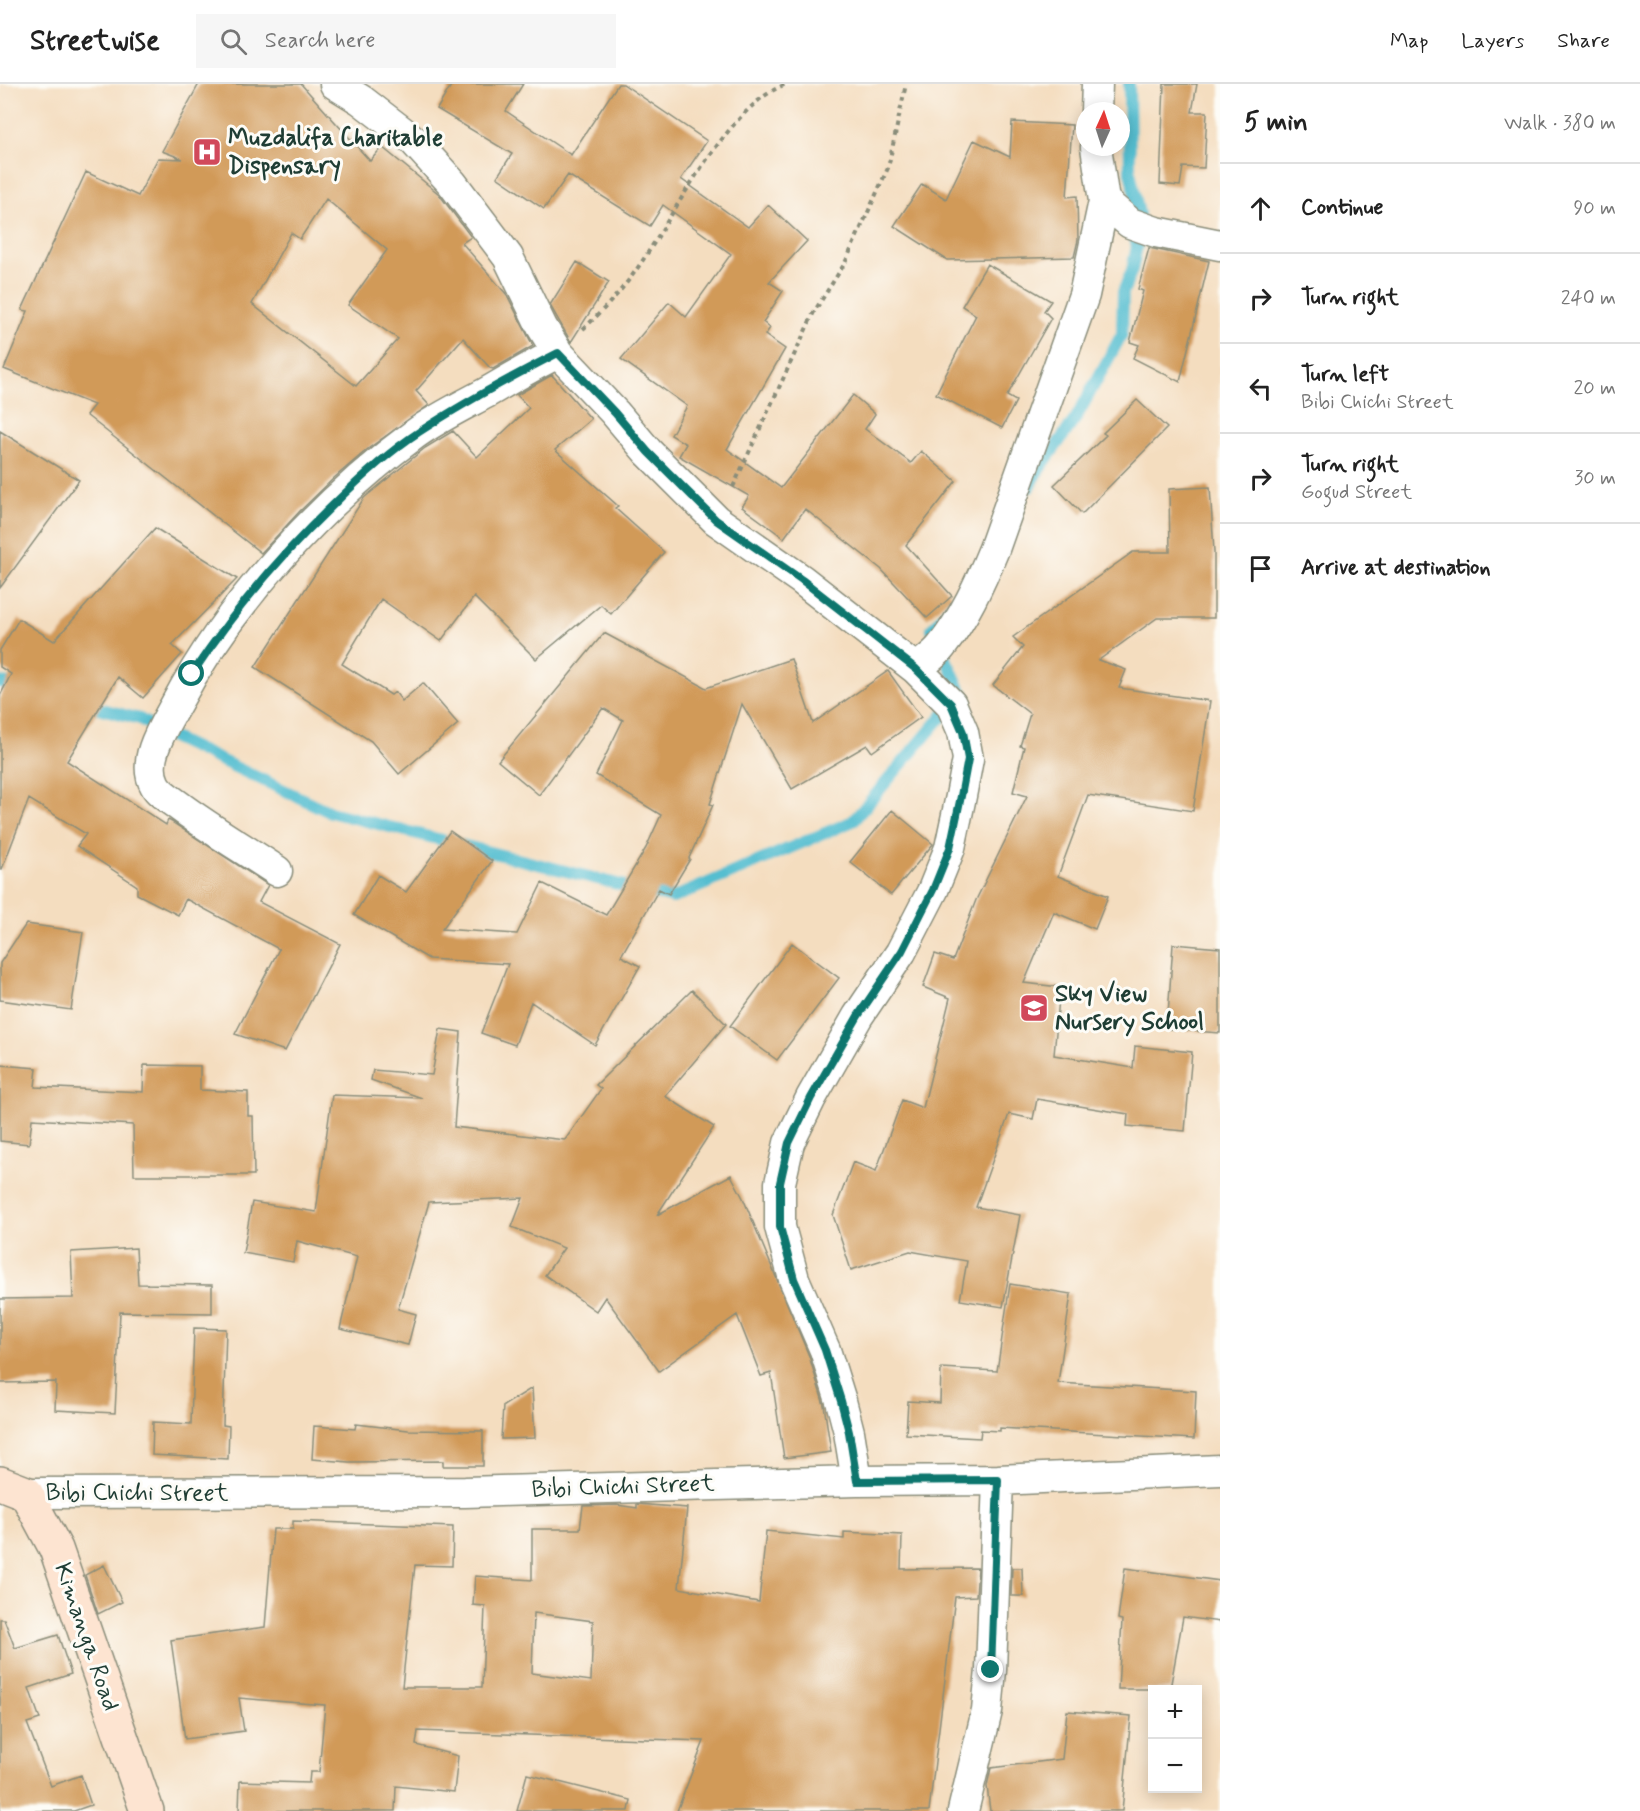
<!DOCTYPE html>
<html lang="en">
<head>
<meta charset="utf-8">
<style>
  :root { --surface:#fff; --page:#f6f6f6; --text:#222; --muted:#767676; --line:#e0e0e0 }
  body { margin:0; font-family:Mynerve,sans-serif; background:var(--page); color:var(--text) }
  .controls { position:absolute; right:18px; bottom:18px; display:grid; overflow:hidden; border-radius:0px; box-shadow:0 3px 15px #0003 }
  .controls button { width:54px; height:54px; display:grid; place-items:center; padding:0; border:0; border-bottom:2px solid var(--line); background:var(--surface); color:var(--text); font:30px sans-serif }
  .compass { position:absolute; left:1076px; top:18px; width:54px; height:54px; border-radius:50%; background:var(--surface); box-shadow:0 3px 15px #0003; rotate:3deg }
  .stop { position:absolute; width:18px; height:18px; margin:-14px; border:4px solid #0f766e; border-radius:50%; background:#fff }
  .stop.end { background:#0f766e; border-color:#fff; box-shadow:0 2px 6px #0008 }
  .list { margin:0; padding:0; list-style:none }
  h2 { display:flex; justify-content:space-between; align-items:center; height:78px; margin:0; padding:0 24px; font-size:26px }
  h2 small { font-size:20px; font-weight:400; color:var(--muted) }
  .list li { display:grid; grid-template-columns:39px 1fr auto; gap:18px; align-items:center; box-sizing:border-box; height:90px; padding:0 24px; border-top:2px solid var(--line) }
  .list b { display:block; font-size:22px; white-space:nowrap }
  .list p { margin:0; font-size:20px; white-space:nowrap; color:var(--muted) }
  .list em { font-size:20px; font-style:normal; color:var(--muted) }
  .icon { flex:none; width:33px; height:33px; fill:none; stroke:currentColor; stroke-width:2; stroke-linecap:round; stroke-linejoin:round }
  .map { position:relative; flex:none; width:1220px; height:1727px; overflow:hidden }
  header { display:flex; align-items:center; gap:36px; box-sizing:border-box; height:84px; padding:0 30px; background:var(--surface); border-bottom:2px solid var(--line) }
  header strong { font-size:28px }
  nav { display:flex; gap:33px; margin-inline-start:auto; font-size:21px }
  .search { width:420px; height:54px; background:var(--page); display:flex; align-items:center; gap:15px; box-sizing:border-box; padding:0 21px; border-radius:0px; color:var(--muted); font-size:22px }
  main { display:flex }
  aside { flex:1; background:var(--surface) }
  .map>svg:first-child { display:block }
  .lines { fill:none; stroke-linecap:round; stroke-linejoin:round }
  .stream { stroke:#54bed0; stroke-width:12 }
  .building { fill:#d19a58; fill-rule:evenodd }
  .street-casing { stroke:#8a8d7a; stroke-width:33 }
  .secondary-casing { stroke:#8a8d7a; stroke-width:36 }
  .path { stroke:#8a8d7a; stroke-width:4; stroke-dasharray:4.5 4.5; stroke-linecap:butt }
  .street { stroke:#fff; stroke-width:30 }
  .secondary { stroke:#fde4d1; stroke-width:33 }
  .route { stroke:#0f766e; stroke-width:8 }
  .labels { text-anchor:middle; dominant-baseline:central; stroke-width:6; stroke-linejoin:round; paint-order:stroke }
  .poi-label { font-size:24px; font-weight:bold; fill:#1f3d34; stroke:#fdfcf7; text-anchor:start }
  .street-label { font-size:24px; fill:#1f3d34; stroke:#fdfcf7 }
</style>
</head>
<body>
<header>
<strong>Streetwise</strong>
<div class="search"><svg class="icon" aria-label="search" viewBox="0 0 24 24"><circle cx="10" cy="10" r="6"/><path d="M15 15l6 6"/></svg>Search here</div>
<nav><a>Map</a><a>Layers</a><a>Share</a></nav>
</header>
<main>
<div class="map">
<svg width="1220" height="1727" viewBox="0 0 1220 1727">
  <rect width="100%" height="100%" fill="#fdfcf7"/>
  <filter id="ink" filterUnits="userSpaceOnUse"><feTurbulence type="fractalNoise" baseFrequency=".0167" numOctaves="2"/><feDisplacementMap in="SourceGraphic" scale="12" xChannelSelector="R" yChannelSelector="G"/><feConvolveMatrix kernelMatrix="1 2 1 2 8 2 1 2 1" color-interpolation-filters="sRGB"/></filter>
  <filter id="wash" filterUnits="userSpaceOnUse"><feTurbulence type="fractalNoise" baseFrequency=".008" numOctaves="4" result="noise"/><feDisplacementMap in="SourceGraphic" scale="24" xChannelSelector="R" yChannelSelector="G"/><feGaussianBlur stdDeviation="1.35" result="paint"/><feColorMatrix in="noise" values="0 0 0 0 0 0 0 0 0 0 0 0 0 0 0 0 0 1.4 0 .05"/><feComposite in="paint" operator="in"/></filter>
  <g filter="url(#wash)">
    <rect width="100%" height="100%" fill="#f4ddbf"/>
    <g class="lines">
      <!-- stream -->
      <path class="stream" d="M1030,403L1036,390L1076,334L1122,250L1123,208L1132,186L1137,162L1130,139L1139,130L1130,87L1129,0
        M0,598L20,604
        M83,620L140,635L161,648L330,728L673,814L853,737L962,609L932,545L956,517"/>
    </g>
    <g id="blocks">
      <!-- building -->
      <path class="building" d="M199,0H301L370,77L382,63L439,110L471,153L462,159L507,211L533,262L493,285L490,284L463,254L416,307L429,321L369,364L334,394L300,427L261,469L86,331L94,321L4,285L28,227L22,226L86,88L138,112L158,74L183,75L162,67ZM326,115L387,166L348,221L398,255L356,302L252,220L291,149L300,155Z
        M452,0H523L506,27L571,71L618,0H623L707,57L681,95L748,143L768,121L807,157L769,198L783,207L763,238L770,244L765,251L785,265L727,365L781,404L853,311L875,330L865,345L911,379L921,367L956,397L906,461L952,512L927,534L881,485L805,425L784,454L742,423L749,412L679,372L686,360L671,351L687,322L621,275L669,218L686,233L731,170L663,121L650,142L568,91L544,125L497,93L512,70L437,25Z
        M1164,0H1197L1192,28H1207L1204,84L1183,83L1180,102L1160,100Z
        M1012,38L1072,41L1067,113L1077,112L1078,156L1074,173L947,176L894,142L922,100L946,115L974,56L1010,73Z
        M1149,164L1209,177L1180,298L1133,274L1139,261L1130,258L1143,207L1138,205Z
        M577,178L609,198L571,258L550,221Z
        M987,180L1051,217L1044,227L1051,234L1007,312L1016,317L1002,344L936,310L976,231L962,222Z
        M552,291L591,335L555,366L618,422L615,424L664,468L611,530L601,521L536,575L474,513L441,557L381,515L342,580L391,611L395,608L402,617L423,599L458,640L399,690L371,657L255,583L364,414L425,364L453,347L477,373L529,324L517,311Z
        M1137,316L1167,344L1082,430L1054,401L1106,351L1103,349Z
        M0,347L79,396L0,504Z
        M1210,403L1214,468V534H1157L1099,576L1126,586L1119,604L1210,617L1193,727L1088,711L1058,792L1108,812L1095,845L1054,828L1024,899L1060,903L1054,971L1133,984L1135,962L1192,968L1185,1047L1127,1042L1128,1030L1037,1015L1033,1035L1009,1030L976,1123L1020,1131L1003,1223L960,1216L967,1177L910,1167L851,1186L833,1131L853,1078L876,1087L902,1016L923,1024L950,914L923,903L935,870L953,876L976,816L1027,712L1013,708L1024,663L1020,662L1030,630L993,601L1023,563L1013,553L1133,468H1170L1169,405Z
        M155,444L237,495L172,561L182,570L143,614L118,593L67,677L166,741L168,736L172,738L268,801L259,818L340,860L285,967L235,950L279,865L186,815L178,831L137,810V802L77,762L86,750L29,715L2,785H0V612L11,590L0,583V566L19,535L54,557Z
        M604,549L706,604L791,575L813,639L888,587L921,633L872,668L867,661L792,705L742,620L710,720L713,721L689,774L690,775L669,810L659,805L621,872L640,882L595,961L531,918L515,961L481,949L508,880L429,875L354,831L378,791L406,808L450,747L492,777L442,845L517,850L542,799L606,831L646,764L661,731L596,691L623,636L603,624L539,711L498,677Z
        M892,726L933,760L891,811L850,778Z
        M26,840L83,848L71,926L0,916V879Z
        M792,859L839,894L777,976L730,942Z
        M1173,860L1220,864V949L1167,945Z
        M692,906L726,940L665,1012L714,1043L657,1131L731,1091L743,1114L809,1272L824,1321L831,1368L784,1374L771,1289L761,1292L737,1231L659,1287L605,1213L596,1227L545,1191L564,1164L512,1143L523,1114L429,1118L398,1225L416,1230L408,1261L340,1245L357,1173L297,1157L293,1178L243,1169L252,1118L316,1128L332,1011L422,1014L371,996L373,986L432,991L440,945L461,948L454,1043L565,1056L601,1005L596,1001Z
        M0,981L37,984L35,1003L143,1008L144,981L200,982V1006L248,1008V1032H253L254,1091H134L133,1041L32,1035L29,1060L0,1057Z
        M136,1164L138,1200L212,1201V1229L120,1228L115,1329L55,1326L56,1298L0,1299V1215L73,1214L71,1168Z
        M1010,1200L1071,1210L1058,1299L1196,1307L1194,1355L1000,1344V1347L981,1346L980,1354L906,1350L908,1317L940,1319L941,1284L997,1287Z
        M194,1244L226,1245L223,1341L229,1342L228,1375L152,1371L153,1338L191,1340Z
        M532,1304L535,1354L501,1355L503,1322Z
        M356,1340L408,1346L483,1347V1382H443V1377L349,1378L312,1375L314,1342L355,1345Z
        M637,1420L687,1424L679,1504L759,1518L766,1447L844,1455V1448L902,1451L901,1485L978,1484L976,1512L955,1513L929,1727H677L704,1657L418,1647L416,1661L458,1672L454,1708L396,1702L395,1727H239L240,1697L309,1699L310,1688H319L325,1621L239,1614L244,1647L185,1655L171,1556L265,1543L273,1445H293V1437L453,1443L452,1482L415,1481L402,1603H482L485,1522L473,1521L475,1492L532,1496V1445H580L583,1422L617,1421L637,1424ZM534,1529L593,1537L591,1597L532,1589Z
        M104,1481L122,1518L98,1530L85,1491Z
        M1012,1484H1022L1023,1512H1011Z
        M1125,1484L1220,1497V1538L1183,1533L1170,1605H1118L1122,1536L1118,1535Z
        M0,1535H4L15,1564L58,1551L71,1590L29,1604L40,1635L27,1639L51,1702L81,1691L91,1721L74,1727H0Z
        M1067,1627L1131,1632L1122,1727H990L987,1702L991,1684L1062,1675Z
        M527,1690L631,1716L629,1727H517Z"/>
    </g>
  </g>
  <g filter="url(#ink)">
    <use href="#blocks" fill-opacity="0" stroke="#8a8d7a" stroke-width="1.5"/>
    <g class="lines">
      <!-- street casing -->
      <g class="street-casing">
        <path id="street" d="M335,0L361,16L413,56L452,99L508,173L542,243L558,269L615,329L648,368L716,436L802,496L916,585L951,620L963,648L968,675L961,712L950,764L933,806L901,868L858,932L811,1014L789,1059L780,1099V1143L794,1195L825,1266L841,1317L849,1348L857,1397
          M1096,27L1097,0
          M1096,63L1104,117L1130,139L1156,148L1220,161
          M916,585C924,578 934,572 941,563C964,534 980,499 994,465L1084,211L1104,117
          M277,787C244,765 210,745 179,722C171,716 159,709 155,701C141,676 164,642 176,620C230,518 321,419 415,350C437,334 462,322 486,309C510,295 533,281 558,269
          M26,1409L465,1408L857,1397L998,1396L1220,1386
          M963,1727L987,1627L991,1586L998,1396"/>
      </g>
      <!-- secondary casing -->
      <g class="secondary-casing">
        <path id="secondary" d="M0,1399L26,1409L56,1465L147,1727"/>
      </g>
      <!-- path -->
      <path class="path" d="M583,245C606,224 626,202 643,176C676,127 730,19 787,0
        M733,403L814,228L845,179L888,84L906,0"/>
      <!-- street -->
      <use href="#street" class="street"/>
      <!-- secondary -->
      <use href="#secondary" class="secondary"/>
    </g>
  </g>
  <g class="lines" filter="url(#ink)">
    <!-- route -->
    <path class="route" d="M192,590C233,528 279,473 332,422C359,395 387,369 419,348C463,319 511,293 558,269L615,329L648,368L716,436L802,496L916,585L951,620L963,648L968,675L961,712L950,764L933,806L902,867L858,932L811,1014L789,1059L780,1099V1143L794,1195L825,1266L841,1317L849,1348L857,1397L998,1396L991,1586"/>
  </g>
  <!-- icons -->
  <defs>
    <g id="hospital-square" transform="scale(1.5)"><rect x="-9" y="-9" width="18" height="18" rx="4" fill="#d1495b" stroke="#fdfcf7"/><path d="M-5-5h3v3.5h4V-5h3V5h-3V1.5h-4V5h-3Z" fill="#fff"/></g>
    <g id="school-square" transform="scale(1.5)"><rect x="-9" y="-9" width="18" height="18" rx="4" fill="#d1495b" stroke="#fdfcf7"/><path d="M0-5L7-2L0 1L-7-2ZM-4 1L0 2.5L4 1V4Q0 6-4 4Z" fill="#fff"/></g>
  </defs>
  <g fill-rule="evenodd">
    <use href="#hospital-square" x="207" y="68"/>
    <use href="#school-square" x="1034" y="924"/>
  </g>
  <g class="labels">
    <!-- poi labels -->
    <g class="poi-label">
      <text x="228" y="54">Muzdalifa Charitable<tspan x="228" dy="28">Dispensary</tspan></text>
      <text x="1055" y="910">Sky View<tspan x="1055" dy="28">Nursery School</tspan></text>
    </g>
    <!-- street labels -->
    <g class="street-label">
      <text transform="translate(623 1403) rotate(-2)">Bibi Chichi Street</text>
      <text x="137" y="1409">Bibi Chichi Street</text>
      <text transform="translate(86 1553) rotate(71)">Kimanga Road</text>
    </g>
  </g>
</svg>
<div class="controls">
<button>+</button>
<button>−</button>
</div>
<svg class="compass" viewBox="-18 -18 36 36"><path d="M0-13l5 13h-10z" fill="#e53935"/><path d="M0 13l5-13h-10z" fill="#767676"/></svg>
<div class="stop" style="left:192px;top:590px"></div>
<div class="stop end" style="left:991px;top:1586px"></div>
</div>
<aside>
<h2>5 min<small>Walk · 380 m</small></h2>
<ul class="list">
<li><svg class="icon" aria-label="ahead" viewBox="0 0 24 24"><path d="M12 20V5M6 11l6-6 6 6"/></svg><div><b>Continue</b></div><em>90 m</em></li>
<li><svg class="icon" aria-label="right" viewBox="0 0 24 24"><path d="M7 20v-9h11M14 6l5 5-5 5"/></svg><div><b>Turn right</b></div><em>240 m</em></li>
<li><svg class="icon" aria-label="left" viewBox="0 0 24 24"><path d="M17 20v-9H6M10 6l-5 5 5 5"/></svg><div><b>Turn left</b><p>Bibi Chichi Street</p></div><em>20 m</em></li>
<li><svg class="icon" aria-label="right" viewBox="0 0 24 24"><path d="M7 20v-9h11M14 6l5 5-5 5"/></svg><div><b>Turn right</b><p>Gogud Street</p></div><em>30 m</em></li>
<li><svg class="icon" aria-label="arrive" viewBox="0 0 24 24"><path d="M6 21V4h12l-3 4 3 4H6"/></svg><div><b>Arrive at destination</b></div></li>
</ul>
</aside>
</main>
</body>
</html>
